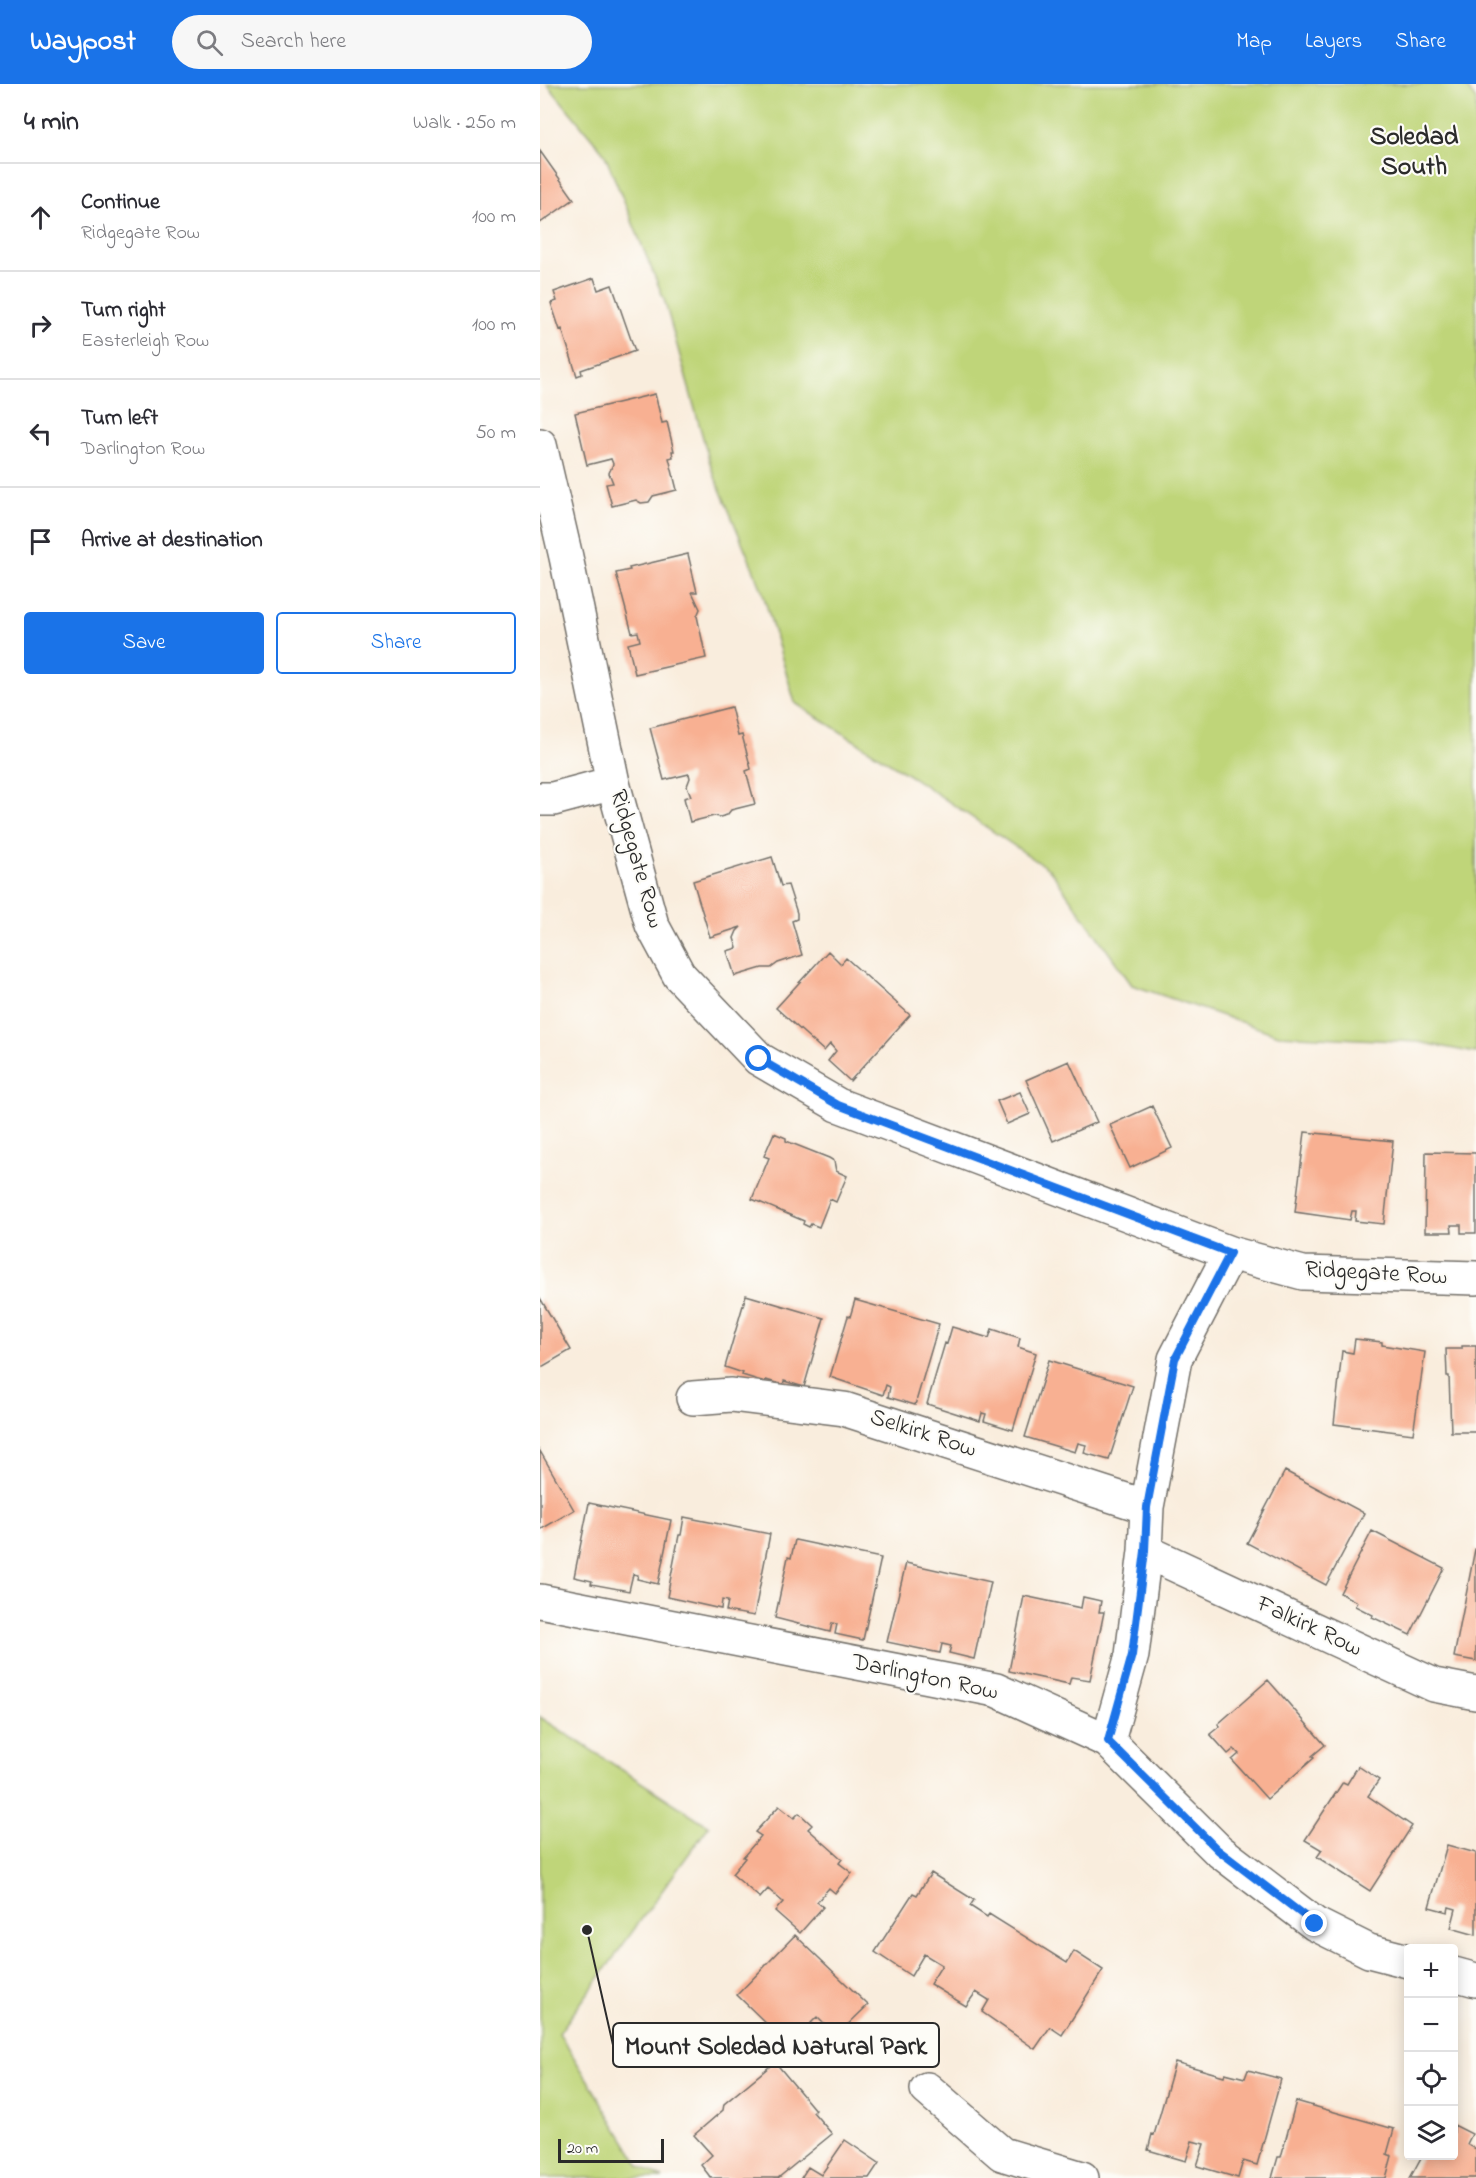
<!DOCTYPE html>
<html lang="en">
<head>
<meta charset="utf-8">
<style>
  :root { --surface:#fff; --page:#f7f7f7; --text:#2b2b33; --muted:#7c7c81; --line:#e1e1e2; --accent:#1a73e8 }
  body { margin:0; font-family:"Indie Flower",sans-serif; background:var(--page); color:var(--text) }
  .controls { position:absolute; right:18px; bottom:18px; display:grid; overflow:hidden; border-radius:6px; box-shadow:0 3px 15px #0003 }
  .controls button { width:54px; height:54px; display:grid; place-items:center; padding:0; border:0; border-bottom:2px solid var(--line); background:var(--surface); color:var(--text); font:30px sans-serif }
  .scale { position:absolute; left:18px; bottom:15px; width:106px; box-sizing:border-box; padding-left:6px; border:3px solid #2b2b2b; border-top:0; font-size:16px; line-height:21px; white-space:nowrap; color:#2b2b2b; -webkit-text-stroke:4px #fdfcf7; paint-order:stroke }
  .stop { position:absolute; width:18px; height:18px; margin:-14px; border:4px solid #1a73e8; border-radius:50%; background:#fff }
  .stop.end { background:#1a73e8; border-color:#fff; box-shadow:0 2px 6px #0008 }
  .list { margin:0; padding:0; list-style:none }
  h2 { display:flex; justify-content:space-between; align-items:center; height:78px; margin:0; padding:0 24px; font-size:26px }
  h2 small { font-size:20px; font-weight:400; color:var(--muted) }
  .list li { display:grid; grid-template-columns:39px 1fr auto; gap:18px; align-items:center; box-sizing:border-box; height:108px; padding:0 24px; border-top:2px solid var(--line) }
  .list b { display:block; font-size:22px; white-space:nowrap }
  .list p { margin:0; font-size:20px; white-space:nowrap; color:var(--muted) }
  .list em { font-size:20px; font-style:normal; color:var(--muted) }
  .actions { display:flex; gap:12px; padding:18px 24px }
  .actions a { flex:1; padding:14px 0; border:2px solid var(--accent); border-radius:6px; text-align:center; font-size:21px; color:var(--accent) }
  .actions .main { background:var(--accent); color:#fff }
  .icon { flex:none; width:33px; height:33px; fill:none; stroke:currentColor; stroke-width:2; stroke-linecap:round; stroke-linejoin:round }
  .map { position:relative; flex:none; width:936px; height:2094px; overflow:hidden }
  header { display:flex; align-items:center; gap:36px; box-sizing:border-box; height:84px; padding:0 30px; background:var(--accent); color:#fff }
  header strong { font-size:28px }
  nav { display:flex; gap:33px; margin-inline-start:auto; font-size:21px }
  .search { width:420px; height:54px; background:var(--page); display:flex; align-items:center; gap:15px; box-sizing:border-box; padding:0 21px; border-radius:33px; color:var(--muted); font-size:22px }
  main { display:flex }
  aside { flex:1; background:var(--surface) }
  .map>svg:first-child { display:block }
  .green { fill:#bfd579; stroke:#758052; stroke-width:1.5 }
  .building { fill:#f8b092 }
  .lines { fill:none; stroke-linecap:round; stroke-linejoin:round }
  .street-casing { stroke:#736f69; stroke-width:36 }
  .street { stroke:#fff; stroke-width:33 }
  .route { stroke:#1a73e8; stroke-width:8 }
  .labels { text-anchor:middle; dominant-baseline:central; stroke-width:4.5; stroke-linejoin:round; paint-order:stroke }
  .street-label { font-size:24px; fill:#2b2b2b; stroke:#fdfcf7 }
  .neighbourhood-label { font-size:26px; font-weight:bold; fill:#2b2b2b; stroke:#fdfcf7 }
  .leader { fill:none; stroke:#2b2b2b; stroke-width:2 }
  .callout-dot { fill:#2b2b2b; stroke:#fdfcf7; stroke-width:2 }
  .callout { fill:#fdfcf7; stroke:#2b2b2b; stroke-width:2 }
  .callout-label { font-size:26px; text-anchor:middle; font-weight:bold; fill:#2b2b2b }
</style>
</head>
<body>
<header>
<strong>Waypost</strong>
<div class="search"><svg class="icon" aria-label="search" viewBox="0 0 24 24"><circle cx="10" cy="10" r="6"/><path d="M15 15l6 6"/></svg>Search here</div>
<nav><a>Map</a><a>Layers</a><a>Share</a></nav>
</header>
<main>
<aside>
<h2>4 min<small>Walk · 250 m</small></h2>
<ul class="list">
<li><svg class="icon" aria-label="ahead" viewBox="0 0 24 24"><path d="M12 20V5M6 11l6-6 6 6"/></svg><div><b>Continue</b><p>Ridgegate Row</p></div><em>100 m</em></li>
<li><svg class="icon" aria-label="right" viewBox="0 0 24 24"><path d="M7 20v-9h11M14 6l5 5-5 5"/></svg><div><b>Turn right</b><p>Easterleigh Row</p></div><em>100 m</em></li>
<li><svg class="icon" aria-label="left" viewBox="0 0 24 24"><path d="M17 20v-9H6M10 6l-5 5 5 5"/></svg><div><b>Turn left</b><p>Darlington Row</p></div><em>50 m</em></li>
<li><svg class="icon" aria-label="arrive" viewBox="0 0 24 24"><path d="M6 21V4h12l-3 4 3 4H6"/></svg><div><b>Arrive at destination</b></div></li>
</ul>
<div class="actions"><a class="main">Save</a><a>Share</a></div>
</aside>
<div class="map">
<svg width="936" height="2094" viewBox="0 0 936 2094">
  <rect width="100%" height="100%" fill="#fdfcf7"/>
  <filter id="ink" filterUnits="userSpaceOnUse"><feTurbulence type="fractalNoise" baseFrequency=".0167" numOctaves="2"/><feDisplacementMap in="SourceGraphic" scale="12" xChannelSelector="R" yChannelSelector="G"/><feConvolveMatrix kernelMatrix="1 2 1 2 8 2 1 2 1" color-interpolation-filters="sRGB"/></filter>
  <filter id="wash" filterUnits="userSpaceOnUse"><feTurbulence type="fractalNoise" baseFrequency=".008" numOctaves="4" result="noise"/><feDisplacementMap in="SourceGraphic" scale="24" xChannelSelector="R" yChannelSelector="G"/><feGaussianBlur stdDeviation="1.35" result="paint"/><feColorMatrix in="noise" values="0 0 0 0 0 0 0 0 0 0 0 0 0 0 0 0 0 1.4 0 .05"/><feComposite in="paint" operator="in"/></filter>
  <g filter="url(#wash)">
    <rect width="100%" height="100%" fill="#f9eddd"/>
    <!-- green -->
    <path class="green" d="M7,0H924L936,16V969L878,958L739,951L592,901L510,786L372,693L255,619L222,506L172,386L124,215L64,69Z
      M0,1633L169,1742L19,1949L100,2082L123,2094H0Z"/>
    <g id="blocks">
      <!-- building -->
      <path class="building" d="M0,67L34,115L0,139Z
        M54,194L58,206L72,201L95,267L41,286L42,290L37,292L22,245L20,246L11,219L17,217L14,208Z
        M115,310L122,339L127,338L134,367H132L133,373L129,374L137,406L113,412L109,418L101,419L96,416L72,422L66,400L73,399L69,389L73,380L71,375L47,381L35,329Z
        M148,470L157,508H152L160,525L157,532L166,574L95,590L88,560L100,557L98,548L92,549L76,489L90,486L89,484Z
        M191,623L198,652L202,651L211,685L206,687L215,720L191,726L187,731L180,733L174,732L150,738L144,714L151,712L147,702L150,694L149,690L124,696L110,644Z
        M232,773L241,802L248,801L257,829V835L252,837L262,871L238,879L231,884H222L195,892L187,867L197,864L194,854L197,847L201,843L170,853L153,797Z
        M288,867L301,880L306,874L370,931L310,997L288,977L296,967L290,960L284,967L236,924Z
        M529,977L557,1038L513,1057L486,996Z
        M480,1008L490,1030L467,1040L457,1017Z
        M612,1022L632,1064L590,1084L570,1041Z
        M765,1048L853,1057L844,1140L815,1137L816,1127H812L810,1136L755,1128Z
        M234,1049L246,1054V1057L289,1074L294,1077L296,1087L307,1092L296,1118L290,1115L279,1143L271,1140L269,1143L263,1140L264,1137L212,1115L229,1074L224,1072Z
        M886,1068L936,1069V1149H921V1141H911L912,1148H885Z
        M206,1211L284,1234L264,1303L244,1297L243,1301L226,1296L225,1298L202,1291L203,1289L185,1283Z
        M0,1214L31,1266L0,1284Z
        M315,1216L399,1240L375,1321L348,1313L350,1303L346,1301L343,1311L290,1293L308,1232L310,1233Z
        M412,1243L449,1254L452,1245L480,1254L478,1263L496,1269L473,1346L444,1337L446,1330L442,1329L440,1337L387,1320L405,1259L407,1260Z
        M815,1255L842,1258V1261L885,1268L873,1350L794,1340L802,1267L813,1269Z
        M922,1262H936V1348H911L909,1292H907L906,1265H922Z
        M509,1276L593,1302L569,1376L544,1369L546,1361L538,1359L535,1368L485,1353Z
        M0,1367L34,1426L0,1446Z
        M745,1387L824,1429L786,1501L707,1459Z
        M49,1419L131,1436L118,1500L97,1495L98,1491L93,1490L89,1507L51,1500L52,1497L34,1493Z
        M144,1433L230,1450L214,1532L186,1527L188,1517L182,1516L181,1525L127,1513L139,1451H141Z
        M832,1447L904,1484L870,1551L832,1533L833,1531L815,1522L817,1518L800,1509Z
        M255,1456L341,1474L323,1556L295,1550L297,1540L292,1539L290,1548L235,1534L248,1473L251,1474Z
        M935,1465H936V1577L914,1573Z
        M366,1479L451,1498L434,1575L409,1569L411,1562L402,1560L400,1569L347,1558Z
        M484,1512L541,1524L543,1513L561,1517L559,1528H564L550,1596L531,1593L529,1600L469,1587Z
        M728,1596L785,1661L772,1672L774,1674L727,1715L692,1676L699,1670L694,1665L688,1670L670,1650L680,1642L678,1640Z
        M818,1682L839,1696L828,1712L872,1742L830,1807L777,1773L782,1766L765,1756L803,1698L807,1700Z
        M239,1722L254,1734L259,1729L272,1741L268,1745L302,1775L299,1779L312,1789L295,1809L289,1804L277,1818L283,1823L260,1849L235,1827L243,1818L228,1805L220,1814L192,1790L205,1774L203,1773L221,1752L215,1748Z
        M907,1761L936,1769V1851L911,1844L916,1825L909,1823L908,1828L889,1823Z
        M391,1789L434,1816L430,1822L447,1833L449,1830L527,1879L534,1867L563,1886L522,1951L510,1943L495,1965L442,1928L449,1916L436,1908L426,1922L390,1900L402,1881L384,1870L371,1892L335,1868L373,1809L377,1811Z
        M255,1851L328,1921L296,1952L277,1933L271,1939L283,1950L261,1973L197,1911Z
        M235,1978L275,2026L273,2028L292,2050L238,2094H171L161,2081L172,2071L154,2051L183,2026L184,2020Z
        M635,1978L684,1992L685,1989L705,1994L708,1986L741,1995L717,2081L703,2077L698,2094L657,2082L664,2060L652,2057L646,2077L608,2066L612,2050L614,2051Z
        M756,2017L854,2045L847,2070L852,2072L846,2094H732L738,2073H741Z
        M914,2041L932,2050L927,2060L936,2065V2094H870L882,2072H914Z
        M305,2056L339,2079L329,2094H261L268,2083L281,2091Z"/>
    </g>
  </g>
  <g filter="url(#ink)">
    <use href="#blocks" fill-opacity="0" stroke="#736f69" stroke-width="1.5"/>
    <g class="lines">
      <!-- street casing -->
      <g class="street-casing">
        <path id="street" d="M0,361L26,473L73,699L112,841L139,891L219,975L298,1021L690,1169L763,1189L936,1194
          M0,715H13L73,699
          M153,1314L191,1311L304,1325L607,1423
          M605,1467L894,1601L936,1609
          M0,1517L456,1606L568,1657L678,1766L775,1840L829,1867L868,1877
          M568,1657L592,1571L605,1467L607,1423L635,1275L690,1169
          M914,1890L936,1896
          M387,2005L462,2070L542,2094"/>
      </g>
      <!-- street -->
      <use href="#street" class="street"/>
    </g>
  </g>
  <g class="lines" filter="url(#ink)">
    <!-- route -->
    <path class="route" d="M219,975L298,1021L690,1169L635,1275L607,1423L605,1467L592,1571L568,1657L678,1766L775,1840"/>
  </g>
  <g class="labels">
    <!-- street labels -->
    <g class="street-label">
      <text transform="translate(96 775) rotate(74)">Ridgegate Row</text>
      <text transform="translate(836 1190) rotate(3)">Ridgegate Row</text>
      <text transform="translate(383 1350) rotate(18)">Selkirk Row</text>
      <text transform="translate(769 1543) rotate(25)">Falkirk Row</text>
      <text transform="translate(385 1594) rotate(12)">Darlington Row</text>
    </g>
    <!-- neighbourhood labels -->
    <g class="neighbourhood-label">
      <text x="874" y="54">Soledad<tspan x="874" dy="30">South</tspan></text>
    </g>
  </g>
  <!-- callouts -->
  <path class="leader" d="M47 1846L73 1961"/>
  <circle class="callout-dot" cx="47" cy="1846" r="6"/>
  <rect class="callout" x="73" y="1939" width="326" height="44" rx="6"/>
  <g class="callout-label">
    <text x="236" y="1970">Mount Soledad Natural Park</text>
  </g>
</svg>
<div class="controls">
<button>+</button>
<button>−</button>
<button><svg class="icon" aria-label="locate" viewBox="0 0 24 24"><circle cx="12" cy="12" r="6"/><path d="M12 2v4M12 18v4M2 12h4M18 12h4"/></svg></button>
<button><svg class="icon" aria-label="layers" viewBox="0 0 24 24"><path d="M12 4l9 5-9 5-9-5zM3 14l9 5 9-5"/></svg></button>
</div>
<div class="scale">20 m</div>
<div class="stop" style="left:219px;top:975px"></div>
<div class="stop end" style="left:775px;top:1840px"></div>
</div>
</main>
</body>
</html>
